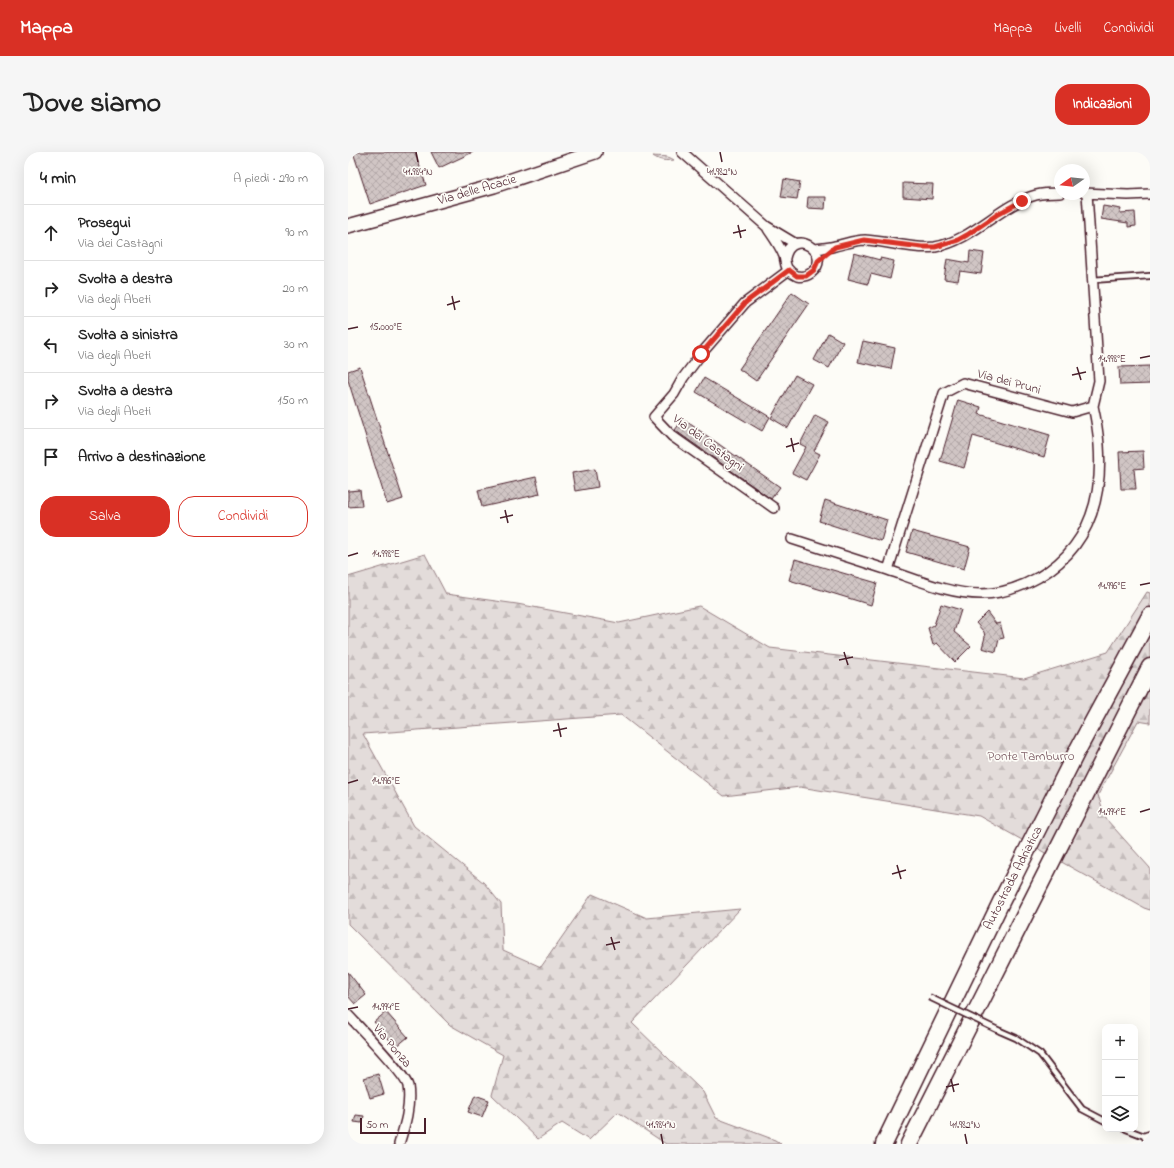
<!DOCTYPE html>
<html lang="it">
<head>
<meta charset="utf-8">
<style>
  :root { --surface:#fff; --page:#f6f6f6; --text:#222; --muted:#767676; --line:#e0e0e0; --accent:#d93025 }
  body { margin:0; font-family:"Indie Flower",sans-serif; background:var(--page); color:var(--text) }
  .controls { position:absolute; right:12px; bottom:12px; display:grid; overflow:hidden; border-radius:8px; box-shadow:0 4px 16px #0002 }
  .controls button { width:36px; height:36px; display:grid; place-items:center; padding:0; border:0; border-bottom:1px solid var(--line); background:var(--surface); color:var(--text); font:20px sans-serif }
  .compass { position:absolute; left:706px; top:12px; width:36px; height:36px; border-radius:50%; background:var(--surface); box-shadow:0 4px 16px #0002; rotate:256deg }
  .scale { position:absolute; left:12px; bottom:10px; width:66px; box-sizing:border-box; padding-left:4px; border:2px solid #4a1f2b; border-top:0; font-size:11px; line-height:14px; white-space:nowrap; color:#4a1f2b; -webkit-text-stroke:3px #fdfcf7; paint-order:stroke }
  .stop { position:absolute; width:12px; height:12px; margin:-9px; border:3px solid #d93025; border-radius:50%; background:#fff }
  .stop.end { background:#d93025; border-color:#fff; box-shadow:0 1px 4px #0008 }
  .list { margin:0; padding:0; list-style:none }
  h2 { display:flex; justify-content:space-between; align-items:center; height:52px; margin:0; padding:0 16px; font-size:17px }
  h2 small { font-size:13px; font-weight:400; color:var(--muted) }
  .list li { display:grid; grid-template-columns:26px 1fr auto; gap:12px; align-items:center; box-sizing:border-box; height:56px; padding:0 16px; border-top:1px solid var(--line) }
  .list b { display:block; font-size:15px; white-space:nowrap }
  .list p { margin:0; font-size:13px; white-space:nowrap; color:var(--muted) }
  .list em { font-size:13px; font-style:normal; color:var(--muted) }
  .actions { display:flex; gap:8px; padding:12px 16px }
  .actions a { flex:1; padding:9px 0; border:1px solid var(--accent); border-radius:16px; text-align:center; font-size:14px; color:var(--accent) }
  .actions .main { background:var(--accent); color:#fff }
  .icon { flex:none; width:22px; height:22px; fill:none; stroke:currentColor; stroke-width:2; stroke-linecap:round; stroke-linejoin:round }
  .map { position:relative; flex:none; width:802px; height:992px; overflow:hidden; border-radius:16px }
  header { display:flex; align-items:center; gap:24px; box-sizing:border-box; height:56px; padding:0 20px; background:var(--accent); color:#fff }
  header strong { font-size:19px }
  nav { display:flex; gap:22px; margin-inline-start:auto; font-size:14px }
  .intro { display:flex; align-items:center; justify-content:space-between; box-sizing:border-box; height:96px; padding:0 24px }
  h1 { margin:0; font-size:28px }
  .button { padding:10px 18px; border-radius:16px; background:var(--accent); color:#fff; font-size:14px; font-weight:700 }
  main { display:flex; gap:24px; padding:0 24px }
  aside { flex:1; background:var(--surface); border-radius:16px; box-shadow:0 4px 16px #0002 }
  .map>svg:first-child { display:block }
  .grass { fill:url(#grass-dots); stroke:#967e82 }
  .forest { fill:url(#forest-firs); stroke:#967e82 }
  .building { fill:url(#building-cross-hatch); stroke:#4a1f2b }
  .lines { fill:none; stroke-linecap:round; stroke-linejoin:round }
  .lane-casing { stroke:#4a1f2b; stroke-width:8 }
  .street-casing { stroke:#4a1f2b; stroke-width:12 }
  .secondary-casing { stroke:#4a1f2b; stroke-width:16 }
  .highway-casing { stroke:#4a1f2b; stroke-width:19 }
  .lane { stroke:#fdfcf7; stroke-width:4.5 }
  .street { stroke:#fdfcf7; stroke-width:9 }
  .secondary { stroke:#fdfcf7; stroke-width:13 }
  .highway { stroke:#fdfcf7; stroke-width:16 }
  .lane-bridge-casing { stroke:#4a1f2b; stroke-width:8; stroke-linecap:butt }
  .lane-bridge { stroke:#fdfcf7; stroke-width:4.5 }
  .route { stroke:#d93025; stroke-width:5 }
  .ticks { fill:none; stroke:#4a1f2b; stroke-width:1.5 }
  .labels { text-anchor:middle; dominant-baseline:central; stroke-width:3.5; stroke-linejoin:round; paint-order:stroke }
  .street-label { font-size:13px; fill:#4a1f2b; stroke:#fdfcf7 }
  .park-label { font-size:13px; fill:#704e57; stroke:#fdfcf7 }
  .ticks-label { font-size:10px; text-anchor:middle; fill:#4a1f2b; stroke:#fdfcf7; stroke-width:3.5; stroke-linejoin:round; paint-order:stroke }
</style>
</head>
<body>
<header>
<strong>Mappa</strong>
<nav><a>Mappa</a><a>Livelli</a><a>Condividi</a></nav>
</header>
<div class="intro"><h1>Dove siamo</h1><a class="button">Indicazioni</a></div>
<main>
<aside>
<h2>4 min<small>A piedi · 290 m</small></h2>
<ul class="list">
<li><svg class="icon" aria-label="ahead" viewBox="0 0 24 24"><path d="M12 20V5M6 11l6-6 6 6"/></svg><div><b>Prosegui</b><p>Via dei Castagni</p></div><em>90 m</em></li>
<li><svg class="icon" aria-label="right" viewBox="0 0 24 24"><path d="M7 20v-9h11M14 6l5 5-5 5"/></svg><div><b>Svolta a destra</b><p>Via degli Abeti</p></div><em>20 m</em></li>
<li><svg class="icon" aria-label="left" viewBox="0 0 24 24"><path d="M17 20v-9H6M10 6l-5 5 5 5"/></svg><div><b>Svolta a sinistra</b><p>Via degli Abeti</p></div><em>30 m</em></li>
<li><svg class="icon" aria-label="right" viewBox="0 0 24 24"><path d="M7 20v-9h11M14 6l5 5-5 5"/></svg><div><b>Svolta a destra</b><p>Via degli Abeti</p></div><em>150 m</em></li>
<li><svg class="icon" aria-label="arrive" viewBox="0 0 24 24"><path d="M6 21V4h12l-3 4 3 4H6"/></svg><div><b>Arrivo a destinazione</b></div></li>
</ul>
<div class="actions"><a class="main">Salva</a><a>Condividi</a></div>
</aside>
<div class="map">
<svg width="802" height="992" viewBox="0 0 802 992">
  <defs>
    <pattern id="grass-dots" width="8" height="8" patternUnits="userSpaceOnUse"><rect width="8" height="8" fill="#e3dcda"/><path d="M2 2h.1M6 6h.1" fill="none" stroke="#c4bcbb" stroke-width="1.8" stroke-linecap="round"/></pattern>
    <pattern id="forest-firs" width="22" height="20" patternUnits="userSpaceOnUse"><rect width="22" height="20" fill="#e3dcda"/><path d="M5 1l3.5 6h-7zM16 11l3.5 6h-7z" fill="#c4bcbb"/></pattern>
    <pattern id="building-cross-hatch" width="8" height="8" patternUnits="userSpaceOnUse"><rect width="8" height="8" fill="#d0c5c4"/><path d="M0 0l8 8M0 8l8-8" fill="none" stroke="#b4a9a9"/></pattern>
  </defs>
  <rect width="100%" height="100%" fill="#fdfcf7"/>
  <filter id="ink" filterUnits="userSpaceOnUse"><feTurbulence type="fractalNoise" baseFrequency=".025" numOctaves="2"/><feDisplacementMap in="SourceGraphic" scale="8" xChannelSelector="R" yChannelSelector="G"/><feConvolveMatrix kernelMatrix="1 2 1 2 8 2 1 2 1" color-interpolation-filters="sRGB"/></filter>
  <g filter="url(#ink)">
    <!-- grass -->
    <path class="grass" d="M305,4C313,5 319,3 326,8C318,9 312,9 305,4Z"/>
    <!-- forest -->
    <path class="forest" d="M77,402L98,442L169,452L271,471L351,454L422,496L676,526L760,500L799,440L802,441V571L790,569L750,643L758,667L802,716V758L796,756L631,664L452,635L376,644L273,563L15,582L66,674L136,731L153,752L155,798L193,815L244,742L299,766L392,757L284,871L355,940L368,966L427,988L433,992H318L270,960L241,988L214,971L190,987L144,943L155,903L102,873L0,772V425Z"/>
    <!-- building -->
    <path class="building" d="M5,0H67L78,33L22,52Z
      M83,0H125L91,16Z
      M436,27L452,30L449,47L433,45Z
      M555,31L585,32L584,47L555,45Z
      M460,45H478L477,57L459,56Z
      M755,54L773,57L772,61L787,60L788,74L780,75V71L753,67Z
      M622,99L636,101L633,122L612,119L610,129L596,127L599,107L621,111Z
      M506,101L532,108V106L546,109L542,127L523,122L520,132L500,127Z
      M444,140L461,152L408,229L391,217Z
      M480,181L495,190L481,216L466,208Z
      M515,189L547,196L543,217L510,210Z
      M802,214V232L772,233L771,215Z
      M12,215L55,347L39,352L0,228V219Z
      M447,223L464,232L440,276L423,266Z
      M356,226L422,265L414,279L348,240Z
      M610,248L633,255L631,262L702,283L696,305L625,284L616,316L592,309Z
      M467,263L481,270L466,299L472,302L458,328L444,321L458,295L452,292Z
      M335,267L432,335L423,347L328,279L327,278Z
      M795,299L796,316L786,317L788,337H773L771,300Z
      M247,317L250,335L227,339L224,321Z
      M188,325L192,342L134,355L130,338Z
      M12,338L14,354L0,355V339Z
      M477,348L539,368L533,389L471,369Z
      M564,379L622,395L616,417L558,400Z
      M447,407L529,431L523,453L441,428Z
      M593,452L613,458L606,480L623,494L607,510L589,491L585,493L580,476L586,473Z
      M639,460L648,472L652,471L656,486L651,487L648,500L634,496L637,485L636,480L628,471Z
      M0,820L18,843L7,852L0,844Z
      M38,860L60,885L48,895L26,870Z
      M30,922L36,942L22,946L16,926Z
      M127,943L141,948L134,965L120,960Z
      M8,963L16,964L14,971L6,970Z"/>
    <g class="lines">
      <!-- lane casing -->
      <g class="lane-casing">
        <path id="lane" d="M744,128L802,124
          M652,879L668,886L692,902L734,957L757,969
          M778,977L799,985L798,992"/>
      </g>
      <!-- street casing -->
      <g class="street-casing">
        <path id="street" d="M334,0L418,74L448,92
          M736,41L780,43L802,42
          M420,77C426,86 432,94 436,104C437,108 437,112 439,116C441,119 445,122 449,124C454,125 459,124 463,121C487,102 444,73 437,106
          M466,97C473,96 481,96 487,94C497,92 507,88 517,88C539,89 567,98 587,95C626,88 651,53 688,43C696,41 704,41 712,41
          M426,356L324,284L306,265L326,242L335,226L353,202L397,151L441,118
          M444,387L540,418L596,241L615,231L724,260L745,254L751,229L739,41
          M540,418C570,428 601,442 633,442C654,442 673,435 691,425C740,396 755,348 751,293C750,279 748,267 745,254
          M0,863C11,875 57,922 60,934C63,954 57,973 51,992
          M799,985L802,984"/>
      </g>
      <!-- secondary casing -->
      <g class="secondary-casing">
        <path id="secondary" d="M0,74L146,34L247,0"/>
      </g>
      <!-- highway casing -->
      <g class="highway-casing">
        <path id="highway" d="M536,992L653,750L729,599L802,464
          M561,992L802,515"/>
      </g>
      <!-- lane -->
      <use href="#lane" class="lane"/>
      <!-- street -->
      <use href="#street" class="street"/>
      <!-- secondary -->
      <use href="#secondary" class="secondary"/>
      <!-- highway -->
      <use href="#highway" class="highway"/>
      <!-- lane-bridge casing -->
      <g class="lane-bridge-casing">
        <path id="lane-bridge" d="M581,845L652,879"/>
      </g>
      <!-- lane-bridge -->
      <use href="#lane-bridge" class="lane-bridge"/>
    </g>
  </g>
  <g class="lines" filter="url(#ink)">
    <!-- route -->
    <path class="route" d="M353,202L398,150L441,118L449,124H458L466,118L470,109L487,95L516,88L574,95H587L610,88L619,83L650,62L674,49"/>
  </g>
  <!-- ticks -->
  <path class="ticks" d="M68,0L70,10M372,0L374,10M390,73L393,86M385,81L398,78M104,144L107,158M99,153L112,149M0,177L10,175M792,206L802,204M729,215L733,228M724,223L738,220M443,286L446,300M438,295L451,291M157,358L160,371M152,366L165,363M0,404L10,401M792,433L802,431M496,500L500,513M491,508L505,505M210,571L213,585M205,579L219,576M0,631L10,628M792,660L802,657M549,713L553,727M544,722L558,718M263,785L267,798M258,793L272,790M0,857L10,855M603,927L606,940M598,935L611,932M313,982L315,992M617,982L619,992"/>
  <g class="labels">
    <!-- street labels -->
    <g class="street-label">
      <text transform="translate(129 38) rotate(-16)">Via delle Acacie</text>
      <text transform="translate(661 230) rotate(15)">Via dei Pruni</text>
      <text transform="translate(360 291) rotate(37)">Via dei Castagni</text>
      <text transform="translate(665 726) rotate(-63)">Autostrada Adriatica</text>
      <text transform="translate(44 894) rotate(50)">Via Ponza</text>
    </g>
    <!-- park labels -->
    <g class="park-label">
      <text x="683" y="604">Ponte Tamburro</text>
    </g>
  </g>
  <g class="ticks-label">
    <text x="70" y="23">41.984°N</text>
    <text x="374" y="23">41.982°N</text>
    <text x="38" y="178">15.000°E</text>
    <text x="764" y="210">14.998°E</text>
    <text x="38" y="405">14.998°E</text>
    <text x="764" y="437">14.996°E</text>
    <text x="38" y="632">14.996°E</text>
    <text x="764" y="663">14.994°E</text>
    <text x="38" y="858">14.994°E</text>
    <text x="313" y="976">41.984°N</text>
    <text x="617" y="976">41.982°N</text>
  </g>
</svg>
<div class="controls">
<button>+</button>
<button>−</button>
<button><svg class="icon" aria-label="layers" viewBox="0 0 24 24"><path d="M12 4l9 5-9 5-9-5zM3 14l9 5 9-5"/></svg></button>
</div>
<svg class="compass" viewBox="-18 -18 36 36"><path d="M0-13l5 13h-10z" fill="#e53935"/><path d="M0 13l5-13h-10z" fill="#767676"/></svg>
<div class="scale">50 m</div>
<div class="stop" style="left:353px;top:202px"></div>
<div class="stop end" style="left:674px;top:49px"></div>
</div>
</main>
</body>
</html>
